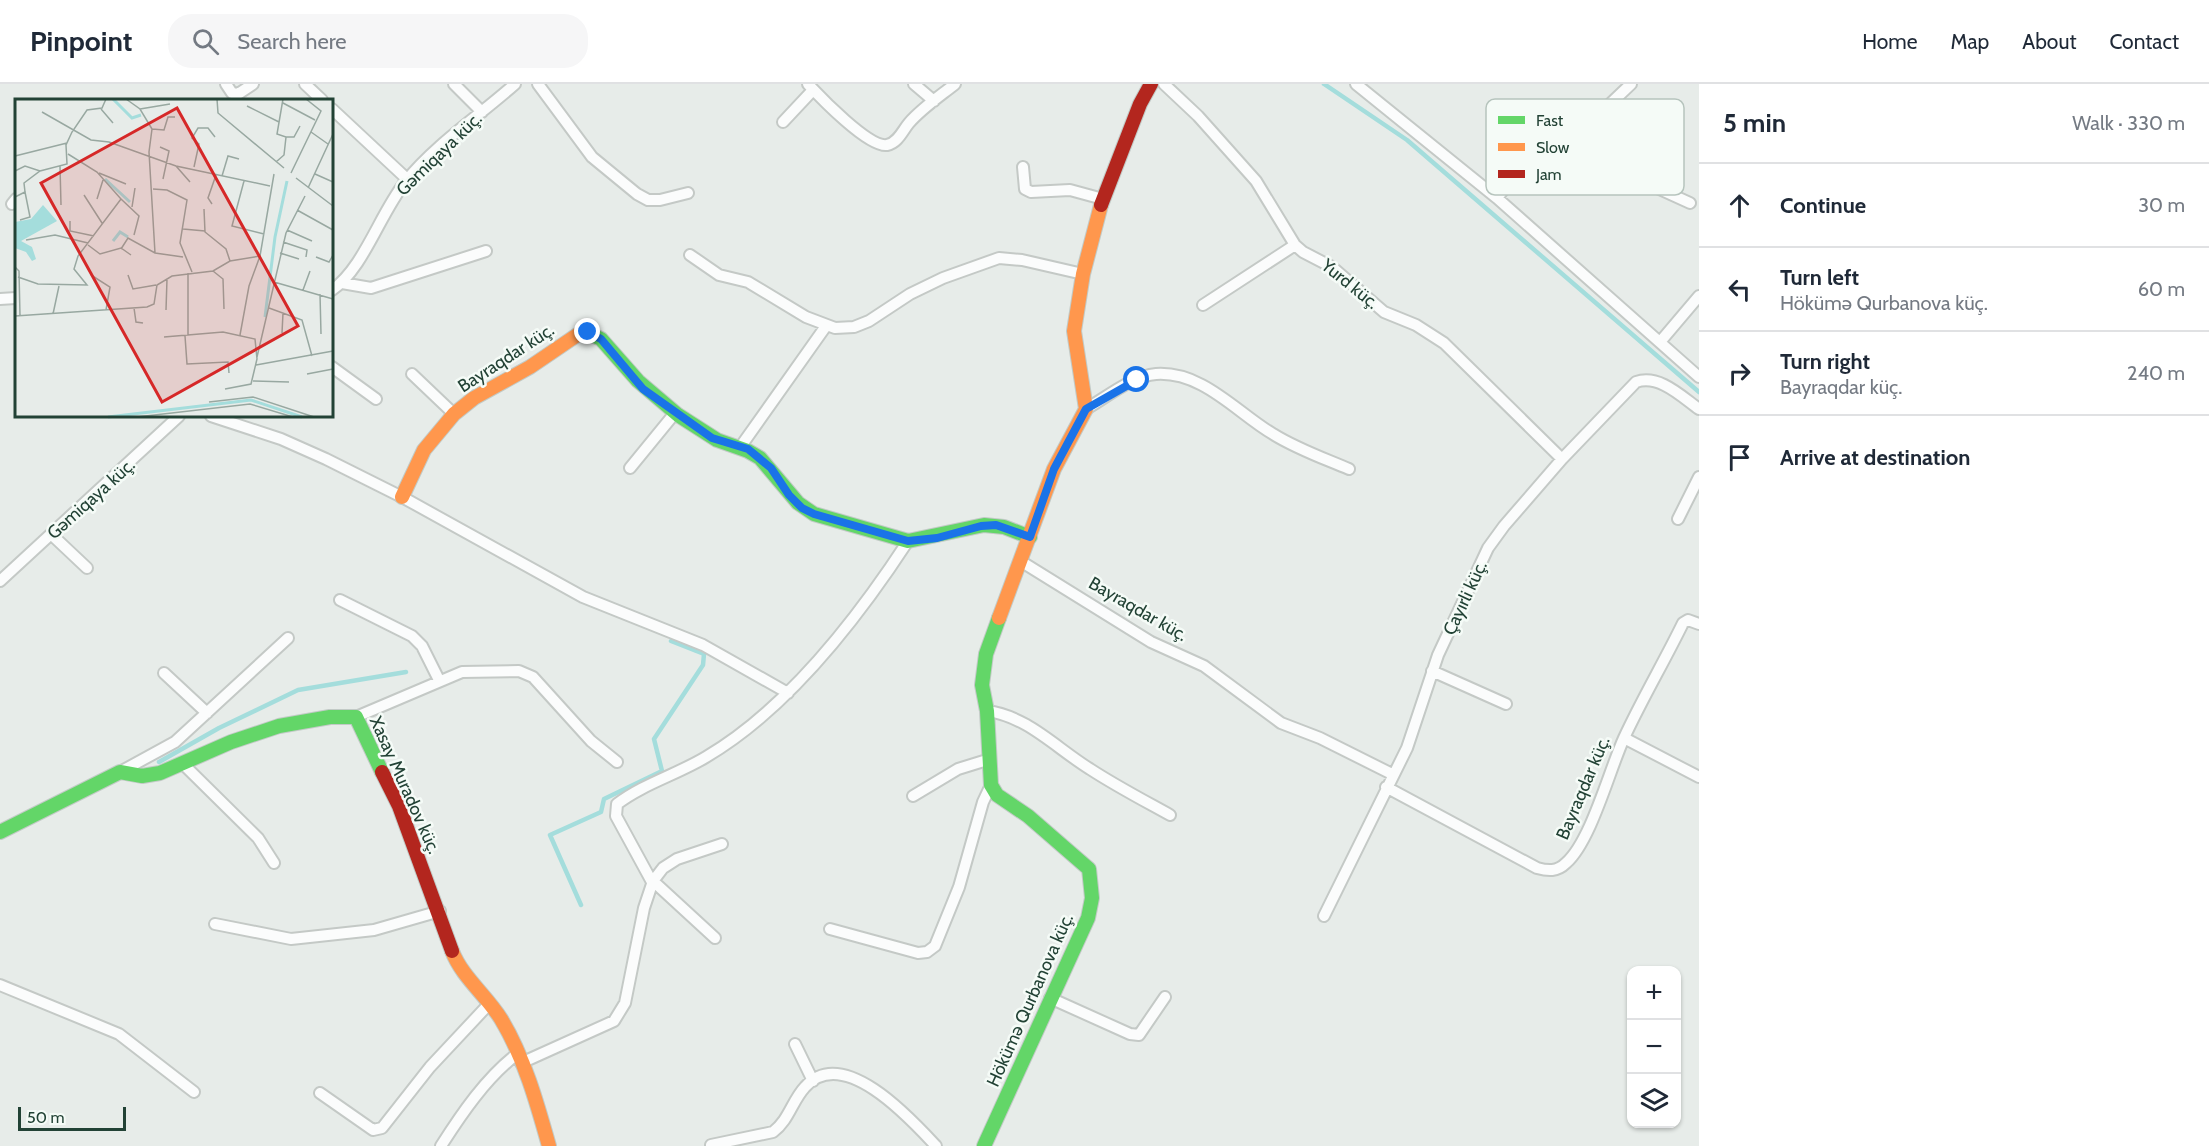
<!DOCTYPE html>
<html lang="en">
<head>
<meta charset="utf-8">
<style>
  :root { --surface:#fff; --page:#f6f6f7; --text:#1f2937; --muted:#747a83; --line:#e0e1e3 }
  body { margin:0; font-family:Cabin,sans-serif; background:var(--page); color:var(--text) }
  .controls { position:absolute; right:18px; bottom:18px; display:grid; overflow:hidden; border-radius:12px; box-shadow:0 2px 4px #0004 }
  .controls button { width:54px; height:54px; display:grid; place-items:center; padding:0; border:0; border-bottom:2px solid var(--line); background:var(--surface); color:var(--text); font:30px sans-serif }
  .scale { position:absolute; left:18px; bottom:15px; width:108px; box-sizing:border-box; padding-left:6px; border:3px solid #224235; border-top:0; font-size:16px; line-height:21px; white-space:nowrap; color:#224235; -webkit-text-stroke:4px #f5fbf7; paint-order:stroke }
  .stop { position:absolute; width:18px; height:18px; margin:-14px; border:4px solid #1a73e8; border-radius:50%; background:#fff }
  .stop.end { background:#1a73e8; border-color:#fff; box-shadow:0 2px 6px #0008 }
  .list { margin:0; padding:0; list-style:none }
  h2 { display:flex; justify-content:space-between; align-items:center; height:78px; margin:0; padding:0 24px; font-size:26px }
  h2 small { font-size:20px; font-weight:400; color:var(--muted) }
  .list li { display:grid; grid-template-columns:39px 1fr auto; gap:18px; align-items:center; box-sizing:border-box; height:84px; padding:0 24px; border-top:2px solid var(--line) }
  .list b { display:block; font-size:22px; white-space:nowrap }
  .list p { margin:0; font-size:20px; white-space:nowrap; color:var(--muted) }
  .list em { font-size:20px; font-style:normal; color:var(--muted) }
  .icon { flex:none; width:33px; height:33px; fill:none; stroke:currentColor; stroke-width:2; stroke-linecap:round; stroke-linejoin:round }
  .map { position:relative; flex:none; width:1699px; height:1062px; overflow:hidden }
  header { display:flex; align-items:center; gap:36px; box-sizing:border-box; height:84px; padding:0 30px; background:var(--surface); border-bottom:2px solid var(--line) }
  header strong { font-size:28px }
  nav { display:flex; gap:33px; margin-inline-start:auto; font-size:21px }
  .search { width:420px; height:54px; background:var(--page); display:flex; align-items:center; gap:15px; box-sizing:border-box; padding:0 21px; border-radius:24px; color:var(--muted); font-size:22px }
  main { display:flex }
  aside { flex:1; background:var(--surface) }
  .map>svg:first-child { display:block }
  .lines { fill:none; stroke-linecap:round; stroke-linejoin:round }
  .stream { stroke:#a4dddc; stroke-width:4.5 }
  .street-casing { stroke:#c4c9c6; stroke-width:14 }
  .fast-casing { stroke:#c2cac6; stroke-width:16 }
  .slow-casing { stroke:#c2cac6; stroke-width:16 }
  .jam-casing { stroke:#c2cac6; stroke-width:16 }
  .street { stroke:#fbfcfc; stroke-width:10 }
  .fast { stroke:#63d668; stroke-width:14 }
  .slow { stroke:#ff974d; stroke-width:14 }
  .jam { stroke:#b3261e; stroke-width:14 }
  .route { stroke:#1a73e8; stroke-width:8 }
  .labels { text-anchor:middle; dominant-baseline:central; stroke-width:5; stroke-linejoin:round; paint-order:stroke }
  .street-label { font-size:18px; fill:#224235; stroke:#f5fbf7 }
  .inset-river { fill:none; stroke:#a4dddc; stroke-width:3 }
  .inset-road { fill:none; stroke:#98a8a1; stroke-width:1.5 }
  .view { fill:#d62828; fill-opacity:0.15; stroke:#d62828; stroke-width:3 }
  .inset-edge { fill:none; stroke:#224235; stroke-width:3 }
  .key { fill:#f5fbf7; stroke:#b6c4bd; stroke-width:1.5 }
  .key-label { font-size:16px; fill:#224235 }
</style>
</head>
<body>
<header>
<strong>Pinpoint</strong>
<div class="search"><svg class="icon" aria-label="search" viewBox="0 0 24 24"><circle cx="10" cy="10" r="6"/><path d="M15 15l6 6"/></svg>Search here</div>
<nav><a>Home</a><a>Map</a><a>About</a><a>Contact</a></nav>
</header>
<main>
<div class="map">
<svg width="1699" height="1062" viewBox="0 0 1699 1062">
  <rect width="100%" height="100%" fill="#e7ece9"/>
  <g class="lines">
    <!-- stream -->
    <path class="stream" d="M1324,0L1407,56L1699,308
      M159,678L219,644L298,606L406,588
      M581,821L550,751L601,728L604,715L662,687L654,655L703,581L704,570L671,557"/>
    <!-- street casing -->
    <g class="street-casing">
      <path id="street" d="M226,0L232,9L238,10L253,0
        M305,0L322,16
        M454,0L482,28
        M538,0L592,73L637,110L648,116H660L688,109
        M808,0C820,13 869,64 887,61C898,59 903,46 909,39C922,24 940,12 955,0
        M914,0L934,17
        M1164,0L1198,32L1256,97L1295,161L1303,168L1332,183L1384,228L1416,241L1444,259L1562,375
        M1356,0L1497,114L1699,293
        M332,25L407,95
        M783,38L813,6
        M1575,44L1595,73L1611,83L1690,119
        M1023,83L1025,105L1031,108L1070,106L1103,115
        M1497,114L1540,60L1561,46L1591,38L1631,0
        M12,120L16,115
        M690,171L719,191L748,198L806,233L835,244L854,243L869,237L910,210L943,194L999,174L1022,176L1083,190
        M342,199L371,204L486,167
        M332,206C364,184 380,129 406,97C436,60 479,32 515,0
        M0,215L16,214
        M1203,221L1295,161
        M1660,258L1699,212
        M332,283L376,315
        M412,290L454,330
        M1086,325C1107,313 1132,292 1156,290C1203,287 1237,329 1273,350C1297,365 1323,374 1349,385
        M211,332L281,355L326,375L402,413L583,513L703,561L788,609
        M741,362L826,242
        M630,384L675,329
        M1678,435L1699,393
        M52,451L87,484
        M1022,478L1151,558L1204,582L1281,639L1320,654L1392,690
        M0,497L179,332
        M340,516L412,552L422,562L439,596
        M1432,587L1506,620
        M164,589L207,629
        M987,627C1027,632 1056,664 1090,685C1116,702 1143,716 1170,731
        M356,633L462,588L519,587L533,593L591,657L617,678
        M1624,654L1699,693
        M182,679L258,754L274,779
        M120,688L175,658L288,554
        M1386,703L1537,784C1548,787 1557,788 1566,779C1591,757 1609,687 1624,654C1642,615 1664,578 1683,539L1688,536L1699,540
        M913,712L958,685L987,676
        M653,797L715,854
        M652,798L616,732L617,720C643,700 678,690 706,673C786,626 857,535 908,457
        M1324,832L1407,664L1438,571L1488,464L1504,442L1562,375L1636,298C1659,290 1681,312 1699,325
        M215,840L291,855L374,846L440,827
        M830,845L918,869L927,868L935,862L959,803L983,718L991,701
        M0,901L119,950L194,1008
        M1050,914L1130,950L1139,951L1165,913
        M795,960L813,997
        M521,979L614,937L625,919L644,824L653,797L663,784L677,775L722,760
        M320,1009L373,1046L382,1044L430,983L489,920
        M711,1061L773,1048C789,1036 792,1017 805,1003C843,960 911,1035 936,1062
        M441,1062C462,1029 486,994 517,970"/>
    </g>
    <!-- fast casing -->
    <g class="fast-casing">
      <path id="fast" d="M586,248L601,255L638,297L678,331L717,356L748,367L760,374L798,419L814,430L908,457L984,441L1004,443L1030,453
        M0,748L120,688L142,692L160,689L231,658L279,642L330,633H356L382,688
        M984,1062L1088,834L1092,814L1089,785L1028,732L997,711L991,701L987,627L982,601L986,570L999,534"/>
    </g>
    <!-- slow casing -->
    <g class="slow-casing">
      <path id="slow" d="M402,413L424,366L454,330L474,314L530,283L583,247L586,248
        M999,534L1054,385L1086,325L1074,247L1083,190L1101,121
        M452,867C462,893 486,911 501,935C524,973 537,1019 549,1062"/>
    </g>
    <!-- jam casing -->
    <g class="jam-casing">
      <path id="jam" d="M1101,121L1140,20L1151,0
        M382,688L399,722L452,867"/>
    </g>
    <!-- street -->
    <use href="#street" class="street"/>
    <!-- fast -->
    <use href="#fast" class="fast"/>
    <!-- slow -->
    <use href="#slow" class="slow"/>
    <!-- jam -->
    <use href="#jam" class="jam"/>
  </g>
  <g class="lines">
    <!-- route -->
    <path class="route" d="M588,248L601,255L643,305L712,354L748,365L771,384L789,411L802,424L814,430L908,457L937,454L981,442L996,441L1030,453L1054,385L1086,325L1137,296"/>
  </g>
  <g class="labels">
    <!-- street labels -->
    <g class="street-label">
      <text transform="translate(439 70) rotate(-44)">Gəmiqaya küç.</text>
      <text transform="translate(1350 200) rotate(39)">Yurd küç.</text>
      <text transform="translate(506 274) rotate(-33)">Bayraqdar küç.</text>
      <text transform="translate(91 415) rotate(-42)">Gəmiqaya küç.</text>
      <text transform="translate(1465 514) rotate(-65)">Çayırli küç.</text>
      <text transform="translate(1138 525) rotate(30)">Bayraqdar küç.</text>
      <text transform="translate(405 701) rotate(66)">Xasay Muradov küç.</text>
      <text transform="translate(1583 704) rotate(-67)">Bayraqdar küç.</text>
      <text transform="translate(1030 916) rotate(-66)">Hökümə Qurbanova küç.</text>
    </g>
  </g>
  <!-- overview -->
  <g transform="translate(15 15)">
    <rect width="318" height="318" fill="#e7ece9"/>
    <path d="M28,106L42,122L6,142L17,148L21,160L17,162L11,153L0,149V123L16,120Z" fill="#a4dddc"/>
    <path class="inset-river" d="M98,0L117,19L126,16M90,80L115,103M98,142L105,133L113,138M250,218L260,138L272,82M93,318L236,301L287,318"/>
    <path class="inset-road" d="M111,0L125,10L137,30L134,53L140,154M202,0L203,14L269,69M268,4L300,21M232,7L264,23M86,10L98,24M125,10L155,5M27,13L76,41L94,43L161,67L255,87M137,30L149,31L153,18H160M296,33L313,45M271,38H279L285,27M145,48L154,52L148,80M0,57L52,44M261,63L269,56L271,38L262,35L268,0M45,67L46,106M161,67L175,83M179,68L184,45L177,39L183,29H193L200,38M0,72L10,67L25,72M84,74L111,85M276,74L306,12L291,0M300,75L318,83M207,77L213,57L224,60M281,79L318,107M229,82L217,127L249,135M293,89L318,35M138,90L152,91L172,101L165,144L177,173M69,96L87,124M0,98L10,93L9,84L25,72L52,65L51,46L57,33L72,11L87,9L91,0M82,100L88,81M106,100L124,117L119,136M197,105L193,99L201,76M117,108L120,89M189,110L190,133L211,150L215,162M282,111L318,131M5,121L15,118L10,93M55,122V132L79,137M168,130L190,132M272,131L297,142M11,141L40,136L73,144M268,143L292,151L291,158M73,146L85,155L106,149L116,156M106,150L113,139L140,154L168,158M265,154L284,160M301,158L314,163L318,156M0,168L4,172L5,217M198,172L208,180L209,210M76,176L95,188L91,211M113,176L118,190L141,186M3,178L23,185L72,186L59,170L63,157L106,100L82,73L53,55M259,183L318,200M288,191L295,172M305,195L306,235M119,209L121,223L128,224M254,209L287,221L297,257M151,211L152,180M38,215L44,187M0,217L132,208L139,205L142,186L157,177L198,172L215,162L245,157M267,234L268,214M225,236L234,187L245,157L259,75M170,237L172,265L213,263L214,274M173,237V174M149,238L208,233L240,240L242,260L236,285L210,290M242,258L271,134L290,97M241,266L318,252M292,275L318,270M238,282L274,283M194,303L238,298L299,318M122,318L235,305L278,318"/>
    <path class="view" d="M162,9L283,227L147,303L26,84Z"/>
    <rect width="318" height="318" class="inset-edge"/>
  </g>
  <!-- legend -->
  <rect x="1486" y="15" width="198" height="96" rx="9" class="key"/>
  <rect x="1498" y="32" width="27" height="8" fill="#63d668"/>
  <rect x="1498" y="59" width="27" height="8" fill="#ff974d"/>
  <rect x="1498" y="86" width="27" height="8" fill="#b3261e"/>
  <g class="key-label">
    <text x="1536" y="42">Fast</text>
    <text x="1536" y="69">Slow</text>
    <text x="1536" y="96">Jam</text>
  </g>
</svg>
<div class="controls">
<button>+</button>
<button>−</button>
<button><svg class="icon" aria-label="layers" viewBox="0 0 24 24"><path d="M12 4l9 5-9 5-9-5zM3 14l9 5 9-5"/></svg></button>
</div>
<div class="scale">50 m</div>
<div class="stop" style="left:1137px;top:296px"></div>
<div class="stop end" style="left:588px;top:248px"></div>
</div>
<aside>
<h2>5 min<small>Walk · 330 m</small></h2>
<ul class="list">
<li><svg class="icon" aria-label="ahead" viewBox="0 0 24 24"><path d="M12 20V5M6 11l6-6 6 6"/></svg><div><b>Continue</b></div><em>30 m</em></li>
<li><svg class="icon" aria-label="left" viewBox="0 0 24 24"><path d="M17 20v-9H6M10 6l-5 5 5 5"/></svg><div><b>Turn left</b><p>Hökümə Qurbanova küç.</p></div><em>60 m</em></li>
<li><svg class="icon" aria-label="right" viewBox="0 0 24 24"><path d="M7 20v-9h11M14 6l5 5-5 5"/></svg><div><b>Turn right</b><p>Bayraqdar küç.</p></div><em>240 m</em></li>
<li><svg class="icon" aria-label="arrive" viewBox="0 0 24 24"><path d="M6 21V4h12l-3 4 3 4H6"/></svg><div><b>Arrive at destination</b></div></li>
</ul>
</aside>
</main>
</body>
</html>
